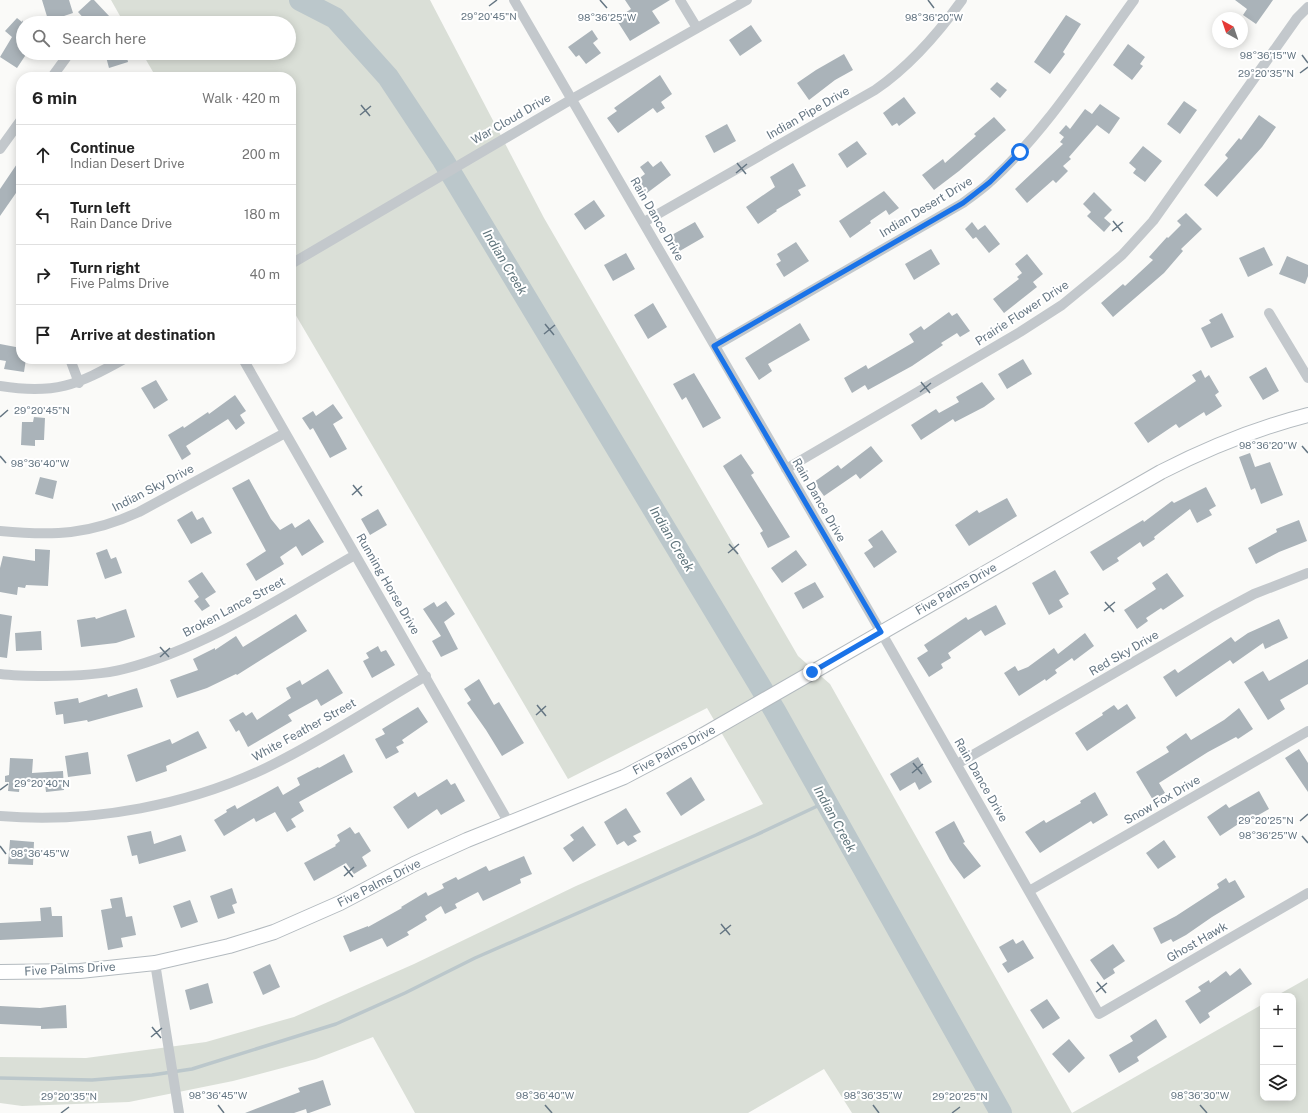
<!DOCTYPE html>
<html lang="en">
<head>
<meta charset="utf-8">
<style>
  :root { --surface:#fff; --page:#f6f6f6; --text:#222; --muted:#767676; --line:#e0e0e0 }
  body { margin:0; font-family:"Public Sans",sans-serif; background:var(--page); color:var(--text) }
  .controls { position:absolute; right:12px; bottom:12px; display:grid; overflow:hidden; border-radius:8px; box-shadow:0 2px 10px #0003 }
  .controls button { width:36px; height:36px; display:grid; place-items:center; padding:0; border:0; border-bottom:1px solid var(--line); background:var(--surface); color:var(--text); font:20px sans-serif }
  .compass { position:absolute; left:1212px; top:12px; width:36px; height:36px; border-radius:50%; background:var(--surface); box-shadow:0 2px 10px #0003; rotate:320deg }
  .stop { position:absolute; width:12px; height:12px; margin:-9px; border:3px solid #1a73e8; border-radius:50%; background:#fff }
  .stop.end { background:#1a73e8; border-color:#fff; box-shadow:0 1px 4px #0008 }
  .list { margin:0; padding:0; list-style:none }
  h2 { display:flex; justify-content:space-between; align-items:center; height:52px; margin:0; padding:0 16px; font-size:17px }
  h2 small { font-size:13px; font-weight:400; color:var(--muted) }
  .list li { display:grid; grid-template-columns:26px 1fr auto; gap:12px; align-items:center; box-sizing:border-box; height:60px; padding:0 16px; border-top:1px solid var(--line) }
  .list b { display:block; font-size:15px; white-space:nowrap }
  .list p { margin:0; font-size:13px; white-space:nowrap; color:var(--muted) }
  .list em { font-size:13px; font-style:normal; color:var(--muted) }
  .icon { flex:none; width:22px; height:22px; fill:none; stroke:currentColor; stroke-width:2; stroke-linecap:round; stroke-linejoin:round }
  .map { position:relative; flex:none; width:1308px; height:1113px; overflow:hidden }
  .search { position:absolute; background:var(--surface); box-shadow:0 2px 10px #0003; left:16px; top:16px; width:280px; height:44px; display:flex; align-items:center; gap:10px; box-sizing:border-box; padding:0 14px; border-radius:22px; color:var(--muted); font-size:15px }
  .panel { position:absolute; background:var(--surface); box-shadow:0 2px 10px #0003; left:16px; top:72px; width:280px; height:292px; border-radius:16px }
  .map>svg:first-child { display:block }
  .green { fill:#dadfd7 }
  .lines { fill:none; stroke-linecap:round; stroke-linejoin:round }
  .stream { stroke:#bbc7cb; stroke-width:3.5 }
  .river { stroke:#bbc7cb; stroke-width:22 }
  .building { fill:#aab3b9 }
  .secondary-casing { stroke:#b3babf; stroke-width:16 }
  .street { stroke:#c3c8cc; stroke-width:10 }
  .secondary { stroke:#fff; stroke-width:14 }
  .route { stroke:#1a73e8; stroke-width:5 }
  .ticks { fill:none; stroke:#657683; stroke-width:1.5 }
  .labels { text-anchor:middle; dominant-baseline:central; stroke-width:4; stroke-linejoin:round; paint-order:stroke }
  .street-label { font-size:12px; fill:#657683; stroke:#fff }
  .water-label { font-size:13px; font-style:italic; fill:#60757c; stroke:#fff }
  .ticks-label { font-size:10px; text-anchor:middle; fill:#657683; stroke:#fff; stroke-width:4; stroke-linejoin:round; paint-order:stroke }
</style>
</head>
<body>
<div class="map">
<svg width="1308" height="1113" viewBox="0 0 1308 1113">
  <rect width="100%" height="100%" fill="#fafaf8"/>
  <!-- green -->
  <path class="green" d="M111,0H430L544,218L798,656L830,684L1072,1113L1263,1004V1098H1293V996H1276L1308,978V1113H852L824,1069L748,1113H415L373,1037L316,1059L233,1081L129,1102L22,1106L0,1103V1057L86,1058L206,1042L294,1017L414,964L576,886L763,804L707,708L568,779L291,307V77H156L142,53H289V23H124Z"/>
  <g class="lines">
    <!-- stream -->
    <path class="stream" d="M0,1078L92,1080L152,1075L192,1069L336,1024L405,993L475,958L756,835L826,802"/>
    <!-- river -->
    <path class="river" d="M300,0L335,18L388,77L443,160L775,711L1001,1113"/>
  </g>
  <!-- building -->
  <path class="building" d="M42,0H69L73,13L61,17L63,23H49Z
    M91,0H94L110,17L103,23H88L78,12Z
    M625,0H670L652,11L660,23L630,41L616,19L631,9Z
    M1235,0H1273L1256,24L1243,15L1247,9Z
    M1066,15L1081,24L1063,52L1065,54L1050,74L1034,62Z
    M17,18L22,22L23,20V53H27L17,68L0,57L12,37L5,31Z
    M751,25L762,41L740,56L729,40Z
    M592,30L598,39L593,43L601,53L586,64L579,55L576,57L568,47Z
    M1128,44L1145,57L1140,64L1143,66L1132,80L1113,65Z
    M105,53H126L128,62L109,68Z
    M844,54L853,70L835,80L809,100L797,83L816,70Z
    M660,75L672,94L661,102L665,108L657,113L653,108L618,133L607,118L617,111L614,108Z
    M997,82L1007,90L1000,98L990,89Z
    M904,97L916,113L899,126L897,123L892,126L883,113Z
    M1184,101L1197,110L1180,134L1167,124Z
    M1100,104L1120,118L1109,134L1097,125L1069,157L1071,159L1063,166L1068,171L1056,183L1053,180L1027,203L1015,189L1063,144L1060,142L1064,137L1059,133L1066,125L1070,129L1085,109L1092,114Z
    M1259,115L1276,127L1262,147L1217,197L1204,185L1228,158L1225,155L1239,138L1241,140Z
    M994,117L1006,130L959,171L934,190L922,175L943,159L945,163L976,136L974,134Z
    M727,124L736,141L714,153L705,136Z
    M857,141L867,154L847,168L838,154Z
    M1143,146L1162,161L1145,182L1133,173L1136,169L1129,163Z
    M21,158V197L16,193L0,216V189Z
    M648,161L653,167L661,161L671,175L647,193L637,180L645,174L640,167Z
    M793,163L806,186L798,190L801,195L776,210L777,211L758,224L746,207L775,187L770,177Z
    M884,191L899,208L889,215L886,210L870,221L871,223L850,238L839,221Z
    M1094,192L1112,210L1104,218L1111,224L1104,232L1087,216L1091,212L1083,204Z
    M594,200L605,216L585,230L574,214Z
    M1186,213L1202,229L1181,249L1183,251L1164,273L1113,317L1101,303L1123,284L1125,286L1153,260L1149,257L1167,237L1168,238L1181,225L1177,221Z
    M695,222L704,237L678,252L670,236Z
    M972,222L978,230L985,225L1000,244L989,253L976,237L973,239L965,229Z
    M796,242L809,261L784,277L776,264L781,261L777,254Z
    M1264,247L1273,265L1248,277L1239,258Z
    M931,249L940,264L914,280L905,264Z
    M626,253L635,269L613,281L604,265Z
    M1027,254L1043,274L1033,282L1037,287L1004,313L993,299L1019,279L1017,277L1022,273L1015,264Z
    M1287,256L1308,265V276L1305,284L1279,274Z
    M653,303L667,327L648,339L634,315Z
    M949,312L952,316L957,313L970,331L960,337L957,333L941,343L943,345L912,366L868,390L865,385L852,393L844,378L866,365L868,369L914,342L909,334L921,326L924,330Z
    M1222,313L1234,337L1211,348L1201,328L1211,323L1209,320Z
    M800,323L810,340L768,364L772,371L759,380L745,358Z
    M0,344L21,348V359H26L24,372L4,369L6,361L0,360Z
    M1023,359L1032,374L1007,389L998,374Z
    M1266,367L1279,391L1263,400L1249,377Z
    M1201,370L1205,378L1209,375L1219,392L1215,395L1222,406L1206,416L1204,412L1179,428L1176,424L1148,443L1134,423L1196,381L1192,375Z
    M694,373L721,418L703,428L686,397L682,400L673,384Z
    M156,380L168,400L154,409L141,388Z
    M982,382L995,399L984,407L955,422L953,419L921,440L911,425L936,409L939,413L959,402L956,397Z
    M235,395L246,411L240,415L245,423L236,430L228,419L186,446L191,454L182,460L168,435L183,426L184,428L208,412L209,414Z
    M333,404L343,418L333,424L347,449L330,458L313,428L310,430L302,418L313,411L316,416Z
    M34,417L45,418L44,440H35V446L21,445L22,422H33Z
    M871,446L883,461L860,479L856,474L824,496L814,482L838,465L841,469Z
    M1250,453L1255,467L1270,462L1283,495L1261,504L1255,488L1251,490L1239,457Z
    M741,454L754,473L751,475L790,537L768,548L760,533L763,531L723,466Z
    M40,477L57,481L53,499L35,494Z
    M249,479L271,519L280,530L292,523L295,528L309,519L324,542L302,556L296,546L280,557L284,564L256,581L246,564L266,551L232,488Z
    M1206,487L1216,506L1209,510L1212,515L1197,523L1190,509L1154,537L1155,539L1143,547L1140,542L1117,558L1119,561L1103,571L1090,552L1143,520L1144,522L1172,501L1174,503Z
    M1007,498L1017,516L969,546L955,525L977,510L979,513Z
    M378,509L387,525L370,535L361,519Z
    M192,511L197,520L203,517L212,533L191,544L177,520Z
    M1299,520L1307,541L1279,552L1256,564L1248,548L1277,532L1276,529Z
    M882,530L897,552L874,568L864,553L873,547L868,540Z
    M35,549L50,550L48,586L26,585L25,588L18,587L17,595L0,592V568L3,556L35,561Z
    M107,549L111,559L116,557L122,573L105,579L96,553Z
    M796,550L807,565L782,583L771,568Z
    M1055,570L1069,594L1059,600L1063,607L1049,615L1032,583Z
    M202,572L216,592L205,599L210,606L202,611L194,601L199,597L188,581Z
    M1167,573L1184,596L1163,610L1161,608L1146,618L1148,621L1137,629L1124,610L1156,589L1152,583Z
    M815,582L824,597L803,609L794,593Z
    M446,601L455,614L444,622L458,649L441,657L432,641L441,636L423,609L434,602L437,607Z
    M996,605L1006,624L985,636L981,630L948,653L951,658L941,664L943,668L929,677L917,658L928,651L924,645L966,617L968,620Z
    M126,609L135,637L116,643L81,647L77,620L95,617L96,619Z
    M0,614L12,616L7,658L0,657Z
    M296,614L307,631L237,675L236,674L207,688L177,698L170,680L198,670L193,659L215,648V650L236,636L243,647Z
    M1279,619L1288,638L1265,649L1263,643L1233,664L1230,660L1176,697L1163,677L1175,669L1178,673L1231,637L1235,642L1248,633Z
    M41,631L42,650L16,651L15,633Z
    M1085,633L1094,646L1074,661L1072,658L1055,670L1057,673L1046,681L1045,679L1019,696L1004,673L1015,666L1018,671L1028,667L1054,648L1058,654Z
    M378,646L381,652L386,650L395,665L372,678L363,661L369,658L366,653Z
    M1308,659V684L1280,700L1285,709L1268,720L1244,682L1263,671L1269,681Z
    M328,669L343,693L321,706L317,699L288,715L292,721L248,747L239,730L236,732L229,720L243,712L246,716L252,712L257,720L291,698L286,688L300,680L302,685Z
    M479,679L494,705L499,702L524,743L502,756L486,730L467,703L471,700L464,689Z
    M137,688L143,707L88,722L87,720L64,724L63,714L56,715L54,702L78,698L79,703L107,694L108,697Z
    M1127,704L1136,718L1087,751L1075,733L1103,715L1102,713L1114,705L1118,710Z
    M418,707L428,722L402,740L404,743L396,747L399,752L386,759L375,739L385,734L382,729Z
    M1239,708L1253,729L1238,739L1236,737L1208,752L1159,783L1165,793L1153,800L1136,772L1169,752L1166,747L1186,733L1191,740L1224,720Z
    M198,731L207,748L166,766L167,771L136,782L127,755L170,739L172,744Z
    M1299,749L1308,763V792L1285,758Z
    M88,752L91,774L68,777L65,756Z
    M344,754L353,772L299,802L304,811L291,819L296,827L287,832L275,812L256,822L254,818L224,836L214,820L227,812L226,810L235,805L237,809L278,786L283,795L300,785L297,778L318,767L319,768Z
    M918,757L932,782L919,790L915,782L900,791L890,774Z
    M10,758L33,759L32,773L63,771L64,790L46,792L45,784L20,783L19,792L8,791L9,782H5V776L9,775Z
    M691,777L705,800L681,816L666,793Z
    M447,779L451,785L455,783L465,801L441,815L437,809L408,829L393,807L415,792L418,797Z
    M1259,791L1269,809L1248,821L1246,819L1220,836L1207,817L1226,804L1229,808Z
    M1095,792L1108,815L1093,824L1091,821L1040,853L1025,832L1044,820L1046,823L1081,803L1080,801Z
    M626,808L641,832L633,836L637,841L628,846L624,841L617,845L604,822Z
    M954,821L965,842L963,843L981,866L964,879L950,860L935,832Z
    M583,826L596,845L573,862L563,848L574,840L570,835Z
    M350,827L355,834L359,832L371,851L362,857L367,866L354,874L346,863L314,881L304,863L336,846L335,845L340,841L337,835Z
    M151,831L154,844L181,835L186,851L139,864L137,855L132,856L127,836Z
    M10,840L34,842L33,865L8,864Z
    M1164,840L1176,857L1158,869L1146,853Z
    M524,856L532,874L520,879L521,883L483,901L478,892L455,904L457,908L445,914L441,906L425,916L427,920L407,932L409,935L387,947L382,938L350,952L343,936L368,926V927L402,908L401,907L426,892L428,896L444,888L442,884L456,877L458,880L486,866L489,871Z
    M1226,878L1229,883L1235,880L1245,897L1212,917L1186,935L1173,942L1171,939L1161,944L1153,928L1176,916L1219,888L1217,884Z
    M232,888L237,903L232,905L235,913L218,919L210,896Z
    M122,897L126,917L132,916L136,935L121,938L123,947L108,950L101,910L112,908L110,899Z
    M190,900L198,922L181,928L173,906Z
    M51,907L52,916H62L63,937L0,940V923L41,921L40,908Z
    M1013,939L1016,944L1023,940L1034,958L1008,973L1002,964L1007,961L999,947Z
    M1113,944L1125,961L1113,969L1115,973L1104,980L1090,960Z
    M270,964L280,987L263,995L253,972Z
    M1240,968L1252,984L1208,1013L1210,1017L1200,1024L1185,1001L1201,991L1198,987L1209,980L1210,983L1226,971L1230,976Z
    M208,983L213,1003L190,1010L185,990Z
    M1047,999L1060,1018L1043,1029L1030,1010Z
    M66,1005L67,1028L41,1029V1026L0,1024V1006L40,1008Z
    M1156,1019L1167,1037L1137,1057L1139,1061L1119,1073L1109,1055L1133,1041L1130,1036Z
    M1069,1039L1085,1058L1069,1073L1052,1054Z
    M323,1080L331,1105L309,1113H307L306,1109L294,1113H245L300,1092L298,1088Z"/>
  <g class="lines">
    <!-- secondary casing -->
    <g class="secondary-casing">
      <path id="secondary" d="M0,972L80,971L155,963L229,946L274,932L340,903L414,864L467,840L624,777L698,738L1161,472C1208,448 1257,428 1308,415"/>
    </g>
    <!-- street -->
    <path class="street" d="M514,0L881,632L1099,1014L1308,893
      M680,0L697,28
      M52,77L68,55
      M0,149L21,120
      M644,222L875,90C910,66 937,35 962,0
      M291,264L572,99L747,0
      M1269,313L1308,378
      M715,346L963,203C972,196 983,189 991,181C1048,129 1089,62 1134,0
      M70,359L79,383
      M243,359L509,823
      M0,386C55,395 77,385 124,359
      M786,469L1020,332L1062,305L1101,273L1122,255L1153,221L1297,18L1308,7
      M0,531C54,536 89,535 139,512L285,433
      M0,674C15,676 30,676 46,676C70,676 101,675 124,669C208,647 281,597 355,555
      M957,764L1213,616L1254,594L1308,573
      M0,816C90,824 193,805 274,764C326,738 376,705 426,676
      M1029,891L1308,731
      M155,963L179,1113"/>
    <!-- secondary -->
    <use href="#secondary" class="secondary"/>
  </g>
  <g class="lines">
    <!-- route -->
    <path class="route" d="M812,672L881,632L714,346L963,203L990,182L1020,152"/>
  </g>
  <!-- ticks -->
  <path class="ticks" d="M600,0L607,8M928,0L934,8M489,6L497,0M1302,55L1308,63M1300,73L1308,67M361,105L370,116M360,115L371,106M737,163L746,174M736,173L747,164M1113,221L1122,232M1112,231L1123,222M545,324L554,335M544,334L555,325M921,382L930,393M920,392L931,383M0,417L8,410M1302,446L1308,453M0,456L6,463M353,485L362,496M352,495L362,486M729,544L738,554M728,553L739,544M1105,602L1114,612M1104,611L1115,602M160,647L169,657M160,657L170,648M537,705L546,716M536,715L546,706M913,763L922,774M912,773L923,764M0,790L8,784M1300,821L1308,814M1302,836L1308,843M0,846L6,854M344,866L353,877M344,876L354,867M721,924L730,935M720,934L731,925M1097,982L1106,993M1096,992L1107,983M152,1027L161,1038M151,1037L162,1028M218,1105L224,1113M545,1105L552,1113M873,1105L879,1113M1200,1105L1207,1113M61,1113L69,1107M952,1113L960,1107"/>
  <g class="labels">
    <!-- street labels -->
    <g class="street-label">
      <text transform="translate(808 113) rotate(-30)">Indian Pipe Drive</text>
      <text transform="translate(511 119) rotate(-30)">War Cloud Drive</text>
      <text transform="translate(926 207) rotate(-31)">Indian Desert Drive</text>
      <text transform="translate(657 219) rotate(60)">Rain Dance Drive</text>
      <text transform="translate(1022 313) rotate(-33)">Prairie Flower Drive</text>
      <text transform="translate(153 488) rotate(-27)">Indian Sky Drive</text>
      <text transform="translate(819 500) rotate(60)">Rain Dance Drive</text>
      <text transform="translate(388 584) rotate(60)">Running Horse Drive</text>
      <text transform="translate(956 589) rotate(-30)">Five Palms Drive</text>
      <text transform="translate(234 607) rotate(-28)">Broken Lance Street</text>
      <text transform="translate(1124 653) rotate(-30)">Red Sky Drive</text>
      <text transform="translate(304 730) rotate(-29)">White Feather Street</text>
      <text transform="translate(674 750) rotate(-28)">Five Palms Drive</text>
      <text transform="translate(981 780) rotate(60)">Rain Dance Drive</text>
      <text transform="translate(1162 800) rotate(-30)">Snow Fox Drive</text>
      <text transform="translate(379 883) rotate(-27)">Five Palms Drive</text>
      <text transform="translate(1197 942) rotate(-30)">Ghost Hawk</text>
      <text transform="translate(70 969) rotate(-3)">Five Palms Drive</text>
    </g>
    <!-- water labels -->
    <g class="water-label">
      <text transform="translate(505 262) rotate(59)">Indian Creek</text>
      <text transform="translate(672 539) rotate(59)">Indian Creek</text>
      <text transform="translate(835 819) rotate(61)">Indian Creek</text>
    </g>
  </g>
  <g class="ticks-label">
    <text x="489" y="20">29°20'45"N</text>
    <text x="607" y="21">98°36'25"W</text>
    <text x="934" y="21">98°36'20"W</text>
    <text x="1268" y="59">98°36'15"W</text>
    <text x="1266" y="77">29°20'35"N</text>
    <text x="42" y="414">29°20'45"N</text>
    <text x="1268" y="449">98°36'20"W</text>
    <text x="40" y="467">98°36'40"W</text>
    <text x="42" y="787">29°20'40"N</text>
    <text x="1266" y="824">29°20'25"N</text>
    <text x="1268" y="839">98°36'25"W</text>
    <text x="40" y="857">98°36'45"W</text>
    <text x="218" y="1099">98°36'45"W</text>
    <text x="545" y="1099">98°36'40"W</text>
    <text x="873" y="1099">98°36'35"W</text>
    <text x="1200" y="1099">98°36'30"W</text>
    <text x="69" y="1100">29°20'35"N</text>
    <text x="960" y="1100">29°20'25"N</text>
  </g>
</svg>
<div class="controls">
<button>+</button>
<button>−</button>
<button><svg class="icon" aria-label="layers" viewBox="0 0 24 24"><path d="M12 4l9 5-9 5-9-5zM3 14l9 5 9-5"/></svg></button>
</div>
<svg class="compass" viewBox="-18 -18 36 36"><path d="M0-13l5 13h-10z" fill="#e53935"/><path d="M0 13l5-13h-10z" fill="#767676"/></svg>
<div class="stop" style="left:1020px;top:152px"></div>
<div class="stop end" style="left:812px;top:672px"></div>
<div class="search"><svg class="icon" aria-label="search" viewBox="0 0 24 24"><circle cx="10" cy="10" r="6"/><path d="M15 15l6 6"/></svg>Search here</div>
<section class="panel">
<h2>6 min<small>Walk · 420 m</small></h2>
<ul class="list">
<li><svg class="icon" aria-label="ahead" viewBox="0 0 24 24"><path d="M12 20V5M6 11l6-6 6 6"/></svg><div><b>Continue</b><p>Indian Desert Drive</p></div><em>200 m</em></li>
<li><svg class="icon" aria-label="left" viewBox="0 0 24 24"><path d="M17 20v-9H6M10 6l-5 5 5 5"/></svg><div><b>Turn left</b><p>Rain Dance Drive</p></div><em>180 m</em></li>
<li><svg class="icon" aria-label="right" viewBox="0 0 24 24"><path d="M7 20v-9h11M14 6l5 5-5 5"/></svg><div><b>Turn right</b><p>Five Palms Drive</p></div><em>40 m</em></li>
<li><svg class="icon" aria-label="arrive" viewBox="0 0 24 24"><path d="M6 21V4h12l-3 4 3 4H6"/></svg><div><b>Arrive at destination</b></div></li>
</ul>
</section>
</div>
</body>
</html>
